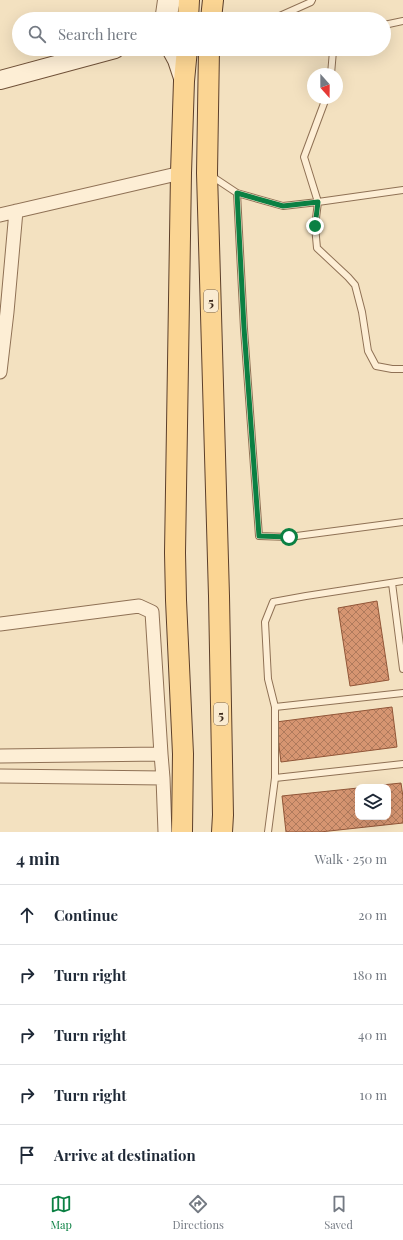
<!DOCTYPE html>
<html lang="en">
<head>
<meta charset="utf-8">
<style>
  :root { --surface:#fff; --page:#f2f2f3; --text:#1f2937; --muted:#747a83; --line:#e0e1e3; --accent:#0b8043 }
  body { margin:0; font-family:"Playfair Display",serif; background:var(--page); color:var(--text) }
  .controls { position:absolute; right:12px; bottom:12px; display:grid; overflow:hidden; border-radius:8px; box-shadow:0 4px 16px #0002 }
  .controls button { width:36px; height:36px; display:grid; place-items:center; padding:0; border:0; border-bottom:1px solid var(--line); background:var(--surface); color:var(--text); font:20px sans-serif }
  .compass { position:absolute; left:307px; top:68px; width:36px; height:36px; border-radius:50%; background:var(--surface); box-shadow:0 4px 16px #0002; rotate:159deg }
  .stop { position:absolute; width:12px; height:12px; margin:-9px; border:3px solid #0b8043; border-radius:50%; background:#fff }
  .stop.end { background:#0b8043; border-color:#fff; box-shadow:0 1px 4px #0008 }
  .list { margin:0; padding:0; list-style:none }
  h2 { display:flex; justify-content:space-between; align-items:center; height:52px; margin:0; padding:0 16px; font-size:17px }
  h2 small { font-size:13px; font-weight:400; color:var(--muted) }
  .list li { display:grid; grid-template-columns:26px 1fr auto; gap:12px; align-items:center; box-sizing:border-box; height:60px; padding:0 16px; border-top:1px solid var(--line) }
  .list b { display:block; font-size:15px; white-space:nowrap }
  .list em { font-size:13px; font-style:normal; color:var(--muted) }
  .icon { flex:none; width:22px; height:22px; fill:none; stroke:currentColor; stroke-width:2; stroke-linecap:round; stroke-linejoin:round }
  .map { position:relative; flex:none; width:403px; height:832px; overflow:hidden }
  .search { position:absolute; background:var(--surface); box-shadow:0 4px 16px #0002; left:12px; right:12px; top:12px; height:44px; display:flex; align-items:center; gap:10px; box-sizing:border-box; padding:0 14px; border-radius:22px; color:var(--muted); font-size:15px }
  .sheet { height:352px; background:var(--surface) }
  nav { display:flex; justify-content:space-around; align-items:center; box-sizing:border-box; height:56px; border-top:1px solid var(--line); background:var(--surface); font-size:11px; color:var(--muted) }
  nav a { display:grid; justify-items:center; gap:2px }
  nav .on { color:var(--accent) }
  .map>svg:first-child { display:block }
  .building { fill:url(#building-cross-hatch); stroke:#915638 }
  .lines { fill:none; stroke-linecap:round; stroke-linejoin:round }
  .service-casing { stroke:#8f7155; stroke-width:8 }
  .minor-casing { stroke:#8f7155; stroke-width:15 }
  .secondary-casing { stroke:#715239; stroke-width:20 }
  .primary-casing { stroke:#5c3f2a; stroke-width:22 }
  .service { stroke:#fdeed5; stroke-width:6 }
  .minor { stroke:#fdeed5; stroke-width:13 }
  .secondary { stroke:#fdeed5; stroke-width:18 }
  .primary { stroke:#fbd593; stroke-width:20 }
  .route { stroke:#0b8043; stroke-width:5 }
  .labels { text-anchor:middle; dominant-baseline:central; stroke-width:3; stroke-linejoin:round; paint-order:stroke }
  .shield { fill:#faebd1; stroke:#766452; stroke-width:1 }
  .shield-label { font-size:13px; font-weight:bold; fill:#3d2a1c }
</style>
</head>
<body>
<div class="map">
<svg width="403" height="832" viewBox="0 0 403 832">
  <defs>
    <pattern id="building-cross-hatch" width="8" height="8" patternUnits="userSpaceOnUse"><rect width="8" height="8" fill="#d69571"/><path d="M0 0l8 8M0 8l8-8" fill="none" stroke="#af7a5c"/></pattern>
  </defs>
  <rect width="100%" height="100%" fill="#f3e1c0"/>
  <!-- building -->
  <path class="building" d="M377,601L389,680L350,686L338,608Z
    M392,707L397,747L281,762L276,722Z
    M401,783L403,797V823L320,832H286L282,796L358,788V817H388V787H363Z"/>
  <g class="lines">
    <!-- service casing -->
    <g class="service-casing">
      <path id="service" d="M159,14L161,0
        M273,19L311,2L312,0
        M384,25L403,21
        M331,74L333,51L334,49
        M326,98L304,157L318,202L315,226L317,248L348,277L355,285L362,312L368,351L376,366L392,369H403
        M210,175L237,193L283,206L318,202L403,190
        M237,193L244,329L259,536L289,537L403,522
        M392,583L403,669
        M275,707L403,693
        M275,778L403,764
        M268,832L275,778V707L268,679L265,622L273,602L306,596L403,581"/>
    </g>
    <!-- minor casing -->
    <g class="minor-casing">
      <path id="minor" d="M0,215L181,173
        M0,372L7,312L16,211
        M0,624L139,606L152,612L161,754
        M0,756L161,754L163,778
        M0,776L163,778L165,832"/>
    </g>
    <!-- secondary casing -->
    <g class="secondary-casing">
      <path id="secondary" d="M165,19L168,15L171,0
        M171,49L177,60L184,81
        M0,80L115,49"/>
    </g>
    <!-- primary casing -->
    <g class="primary-casing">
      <path id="primary" d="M188,19L189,0
        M211,19L213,0
        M209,49L207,173L219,596L223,815L222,832
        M182,832L183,754L176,600L175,553L181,173L184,81L187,49"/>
    </g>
    <!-- service -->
    <use href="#service" class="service"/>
    <!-- minor -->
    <use href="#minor" class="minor"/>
    <!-- secondary -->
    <use href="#secondary" class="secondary"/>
    <!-- primary -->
    <use href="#primary" class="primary"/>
  </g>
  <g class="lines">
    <!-- route -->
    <path class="route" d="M289,537L259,536L244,328L237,193L283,206L318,202L315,226"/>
  </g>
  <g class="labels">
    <!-- shield labels -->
    <g class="shield">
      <rect x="204" y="290" width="14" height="22" rx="3"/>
      <rect x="214" y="703" width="14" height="22" rx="3"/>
    </g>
    <g class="shield-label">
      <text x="211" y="301">5</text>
      <text x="221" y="714">5</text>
    </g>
  </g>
</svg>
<div class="controls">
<button><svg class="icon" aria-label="layers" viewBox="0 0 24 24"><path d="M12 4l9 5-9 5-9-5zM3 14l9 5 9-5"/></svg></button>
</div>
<svg class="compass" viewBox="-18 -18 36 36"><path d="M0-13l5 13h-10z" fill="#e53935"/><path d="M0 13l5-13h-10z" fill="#747a83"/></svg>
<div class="stop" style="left:289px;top:537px"></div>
<div class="stop end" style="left:315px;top:226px"></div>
<div class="search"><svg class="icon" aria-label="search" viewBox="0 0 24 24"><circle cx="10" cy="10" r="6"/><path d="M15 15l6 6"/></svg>Search here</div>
</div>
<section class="sheet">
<h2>4 min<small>Walk · 250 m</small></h2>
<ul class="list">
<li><svg class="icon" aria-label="ahead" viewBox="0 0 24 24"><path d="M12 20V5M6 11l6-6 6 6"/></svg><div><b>Continue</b></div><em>20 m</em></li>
<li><svg class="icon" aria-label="right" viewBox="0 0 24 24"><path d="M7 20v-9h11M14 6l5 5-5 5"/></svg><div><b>Turn right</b></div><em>180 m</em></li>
<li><svg class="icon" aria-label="right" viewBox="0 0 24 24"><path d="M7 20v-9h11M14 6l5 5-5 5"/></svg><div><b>Turn right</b></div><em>40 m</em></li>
<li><svg class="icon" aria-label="right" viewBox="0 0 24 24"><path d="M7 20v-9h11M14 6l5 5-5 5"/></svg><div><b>Turn right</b></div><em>10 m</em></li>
<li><svg class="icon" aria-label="arrive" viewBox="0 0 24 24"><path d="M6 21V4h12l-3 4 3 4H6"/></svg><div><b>Arrive at destination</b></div></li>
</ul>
</section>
<nav>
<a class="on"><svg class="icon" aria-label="map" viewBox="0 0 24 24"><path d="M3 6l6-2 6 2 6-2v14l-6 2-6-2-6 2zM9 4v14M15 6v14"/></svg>Map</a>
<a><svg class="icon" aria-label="directions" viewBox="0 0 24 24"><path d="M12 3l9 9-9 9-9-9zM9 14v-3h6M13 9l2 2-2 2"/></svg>Directions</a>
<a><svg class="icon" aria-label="saved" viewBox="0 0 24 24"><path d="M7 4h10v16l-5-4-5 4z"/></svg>Saved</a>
</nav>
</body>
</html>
